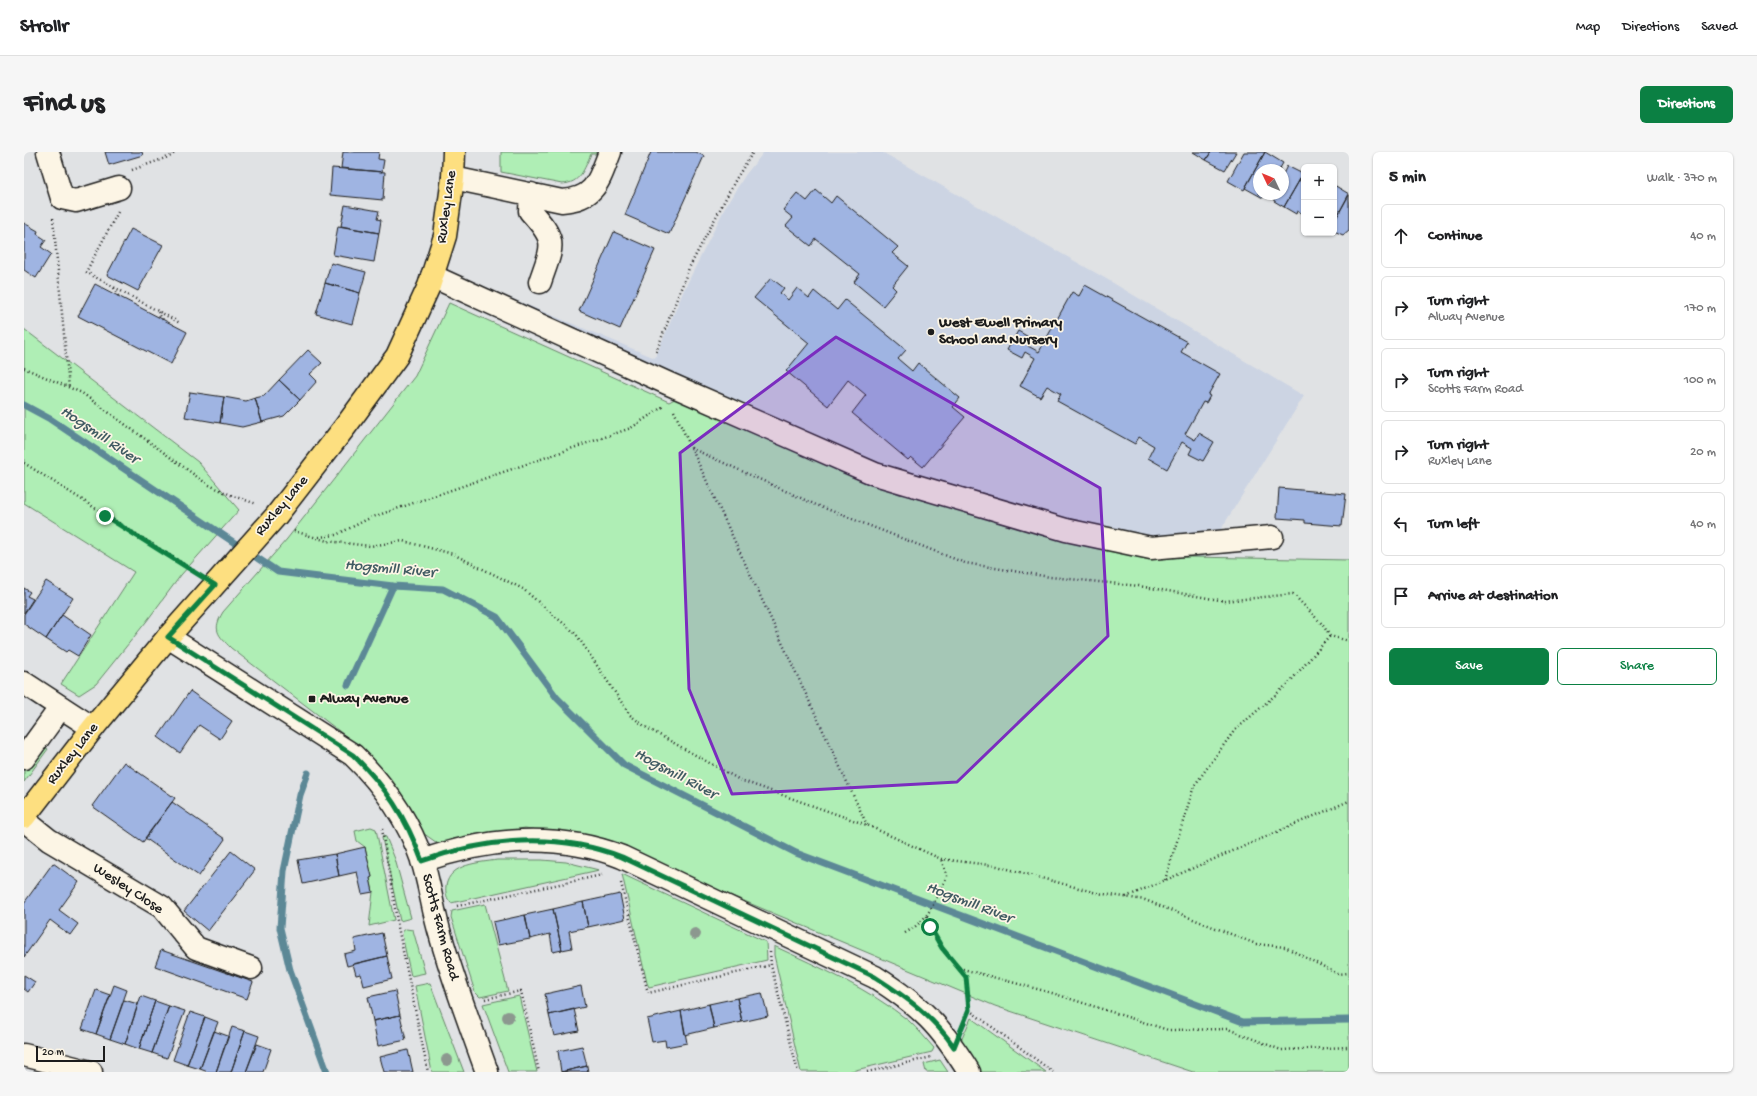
<!DOCTYPE html>
<html lang="en">
<head>
<meta charset="utf-8">
<style>
  :root { --surface:#fff; --page:#f6f6f6; --text:#202124; --muted:#757577; --line:#e0e0e0; --accent:#0b8043 }
  body { margin:0; font-family:"Gochi Hand",sans-serif; background:var(--page); color:var(--text) }
  .controls { position:absolute; right:12px; top:12px; display:grid; overflow:hidden; border-radius:6px; box-shadow:0 1px 3px #0004 }
  .controls button { width:36px; height:36px; display:grid; place-items:center; padding:0; border:0; border-bottom:1px solid var(--line); background:var(--surface); color:var(--text); font:20px sans-serif }
  .compass { position:absolute; left:1229px; top:12px; width:36px; height:36px; border-radius:50%; background:var(--surface); box-shadow:0 1px 3px #0004; rotate:314deg }
  .scale { position:absolute; left:12px; bottom:10px; width:69px; box-sizing:border-box; padding-left:4px; border:2px solid #1c1c1c; border-top:0; font-size:11px; line-height:14px; white-space:nowrap; color:#1c1c1c; -webkit-text-stroke:3px #fcf5e5; paint-order:stroke }
  .stop { position:absolute; width:12px; height:12px; margin:-9px; border:3px solid #0b8043; border-radius:50%; background:#fff }
  .stop.end { background:#0b8043; border-color:#fff; box-shadow:0 1px 4px #0008 }
  .list { margin:0; padding:0; list-style:none }
  h2 { display:flex; justify-content:space-between; align-items:center; height:52px; margin:0; padding:0 16px; font-size:17px }
  h2 small { font-size:13px; font-weight:400; color:var(--muted) }
  .list li { display:grid; grid-template-columns:26px 1fr auto; gap:12px; align-items:center; box-sizing:border-box; height:64px; margin:0 8px 8px; padding:0 8px; border:1px solid var(--line); border-radius:6px }
  .list b { display:block; font-size:15px; white-space:nowrap }
  .list p { margin:0; font-size:13px; white-space:nowrap; color:var(--muted) }
  .list em { font-size:13px; font-style:normal; color:var(--muted) }
  .actions { display:flex; gap:8px; padding:12px 16px }
  .actions a { flex:1; padding:9px 0; border:1px solid var(--accent); border-radius:6px; text-align:center; font-size:14px; color:var(--accent) }
  .actions .main { background:var(--accent); color:#fff }
  .icon { flex:none; width:22px; height:22px; fill:none; stroke:currentColor; stroke-width:2; stroke-linecap:round; stroke-linejoin:round }
  .map { position:relative; flex:none; width:1325px; height:920px; overflow:hidden; border-radius:6px }
  header { display:flex; align-items:center; gap:24px; box-sizing:border-box; height:56px; padding:0 20px; background:var(--surface); border-bottom:1px solid var(--line) }
  header strong { font-size:19px }
  nav { display:flex; gap:22px; margin-inline-start:auto; font-size:14px }
  .intro { display:flex; align-items:center; justify-content:space-between; box-sizing:border-box; height:96px; padding:0 24px }
  h1 { margin:0; font-size:28px }
  .button { padding:10px 18px; border-radius:6px; background:var(--accent); color:#fff; font-size:14px; font-weight:700 }
  main { display:flex; gap:24px; padding:0 24px }
  aside { flex:1; background:var(--surface); border-radius:6px; box-shadow:0 1px 3px #0004 }
  .map>svg:first-child { display:block }
  .built { fill:#ccd4e3 }
  .green { fill:#afeeb5; stroke:#668568 }
  .lines { fill:none; stroke-linecap:round; stroke-linejoin:round }
  .stream { stroke:#5c8896; stroke-width:7 }
  .building { fill:#9fb4e2; stroke:#1c1c1c }
  .minor-casing { stroke:#1c1c1c; stroke-width:25 }
  .major-casing { stroke:#1c1c1c; stroke-width:25 }
  .path { stroke:#1c1c1c; stroke-width:2.5; stroke-dasharray:1 3; stroke-linecap:butt }
  .minor { stroke:#fcf5e5; stroke-width:22 }
  .major { stroke:#fddf80; stroke-width:22 }
  .tree { fill:#8c988f }
  .route { stroke:#0b8043; stroke-width:5 }
  .marked { fill:#7b2cbf; fill-opacity:0.2; stroke:#7b2cbf; stroke-width:3; stroke-linejoin:round }
  .poi-dot { fill:#1c1c1c; stroke:#fcf5e5; stroke-width:1.5 }
  .labels { text-anchor:middle; dominant-baseline:central; stroke-width:3.5; stroke-linejoin:round; paint-order:stroke }
  .street-label { font-size:15px; fill:#1c1c1c; stroke:#fcf5e5 }
  .poi-label { font-size:15px; font-weight:bold; fill:#1c1c1c; stroke:#fcf5e5; text-anchor:start }
  .water-label { font-size:16px; font-style:italic; fill:#415b63; stroke:#fcf5e5 }
</style>
</head>
<body>
<header>
<strong>Strollr</strong>
<nav><a>Map</a><a>Directions</a><a>Saved</a></nav>
</header>
<div class="intro"><h1>Find us</h1><a class="button">Directions</a></div>
<main>
<div class="map">
<svg width="1325" height="920" viewBox="0 0 1325 920">
  <rect width="100%" height="100%" fill="#e0e2e4"/>
  <filter id="ink" filterUnits="userSpaceOnUse"><feTurbulence type="fractalNoise" baseFrequency=".025" numOctaves="2"/><feDisplacementMap in="SourceGraphic" scale="8" xChannelSelector="R" yChannelSelector="G"/><feConvolveMatrix kernelMatrix="1 2 1 2 8 2 1 2 1" color-interpolation-filters="sRGB"/></filter>
  <g filter="url(#ink)">
    <!-- built -->
    <path class="built" d="M740,0H858L1079,125L1280,244L1179,406L1114,404L875,342L463,153L450,154L462,136L631,206L660,138L703,52L722,22Z"/>
    <!-- green -->
    <path class="green" d="M477,0H572V2H567C560,17 557,31 538,32L477,20Z
      M425,151L645,250L658,243L875,342L1114,404L1325,408V920H1169L971,854L572,687L501,676L446,685L416,693L396,679L357,618L328,589L207,496C194,483 188,478 199,460L263,387L391,224Z
      M0,177L174,310L215,358L157,423L122,470L72,532L55,543L37,532L110,420L0,351Z
      M18,593L24,597L0,630V617Z
      M347,675L352,677L370,768L345,774L349,740L346,726L348,725L341,695L333,689L331,679Z
      M359,684L362,685L371,707L387,766L376,769L358,686Z
      M473,708H518L542,710L575,718L427,751C423,748 421,740 422,734C426,711 455,711 473,708Z
      M598,722L742,790L743,808L625,835L623,831Z
      M461,752L484,839L456,845L451,840L427,765L428,759Z
      M382,777L389,778L401,821L387,824L378,783L379,779Z
      M750,794C797,816 845,837 885,869C894,877 902,887 910,896L908,900L823,920H777L750,803Z
      M406,831L440,920H408L391,834Z
      M495,844L513,920H484L459,852Z
      M947,866L1022,920H954L936,891Z
      M916,908L924,920H902L900,912Z"/>
    <g class="lines">
      <!-- stream -->
      <path class="stream" d="M0,253L26,267L254,420L369,434L419,437L473,465L533,546L600,613L772,701L1219,870L1325,868
        M324,533L369,434
        M284,621L276,643L260,719L256,776L266,818L303,920"/>
    </g>
    <!-- building -->
    <path class="building" d="M81,0H118L119,3L85,13Z
      M319,0H355L354,7L360,8L358,20L317,16Z
      M627,0H672L680,4L645,82L601,63Z
      M1169,0H1187L1182,8Z
      M1187,0H1212L1201,18L1182,8Z
      M1220,0H1241L1220,38L1204,29Z
      M1241,0L1259,11L1255,18H1235V42H1241L1239,46L1221,36Z
      M1263,14L1279,22L1260,55L1250,49V42H1259V22Z
      M308,16L361,20L359,48L306,43Z
      M1279,22H1280V63L1273,59L1272,62L1260,55Z
      M1310,33L1325,42L1310,70Z
      M792,38L807,51L812,44L874,95L868,101L884,114L868,134L872,138L859,154L830,130L836,122L792,87L787,94L762,74L769,66L759,58L773,41L783,49Z
      M1325,43V78L1319,83L1310,79V70Z
      M321,53L355,59L353,67L357,68L355,81L317,74Z
      M0,71L14,79L13,82L22,88L17,95L27,102L12,126L0,118Z
      M314,74L355,81L350,110L309,103Z
      M107,77L139,93L114,139L83,123Z
      M590,80L631,98L596,177L555,159Z
      M307,111L342,120L336,141L301,131Z
      M747,126L760,136L756,141L764,148L773,136L785,146L790,139L813,158L821,148L882,198L874,207L888,219L894,211L936,246L929,255L941,265L899,315L887,305L884,308L828,261L842,243L824,228L804,254L762,219L785,191L730,146Z
      M301,131L336,141L328,172L292,162Z
      M71,132L163,180L147,212L54,164Z
      M1061,133L1163,190L1157,200L1196,222L1184,243L1186,244L1182,251L1179,250L1161,282L1171,288L1175,281L1190,290L1179,309L1165,302L1168,296L1158,290L1143,317L1124,306L1130,294L1115,285L1111,292L1033,249L1037,242L1023,234L1016,245L996,234L1011,206L1001,200L998,206L983,198L994,179L1008,187L1004,194L1015,200L1048,140L1055,144Z
      M284,198L298,211L286,222L293,229L276,248L255,228Z
      M255,228L276,248L260,264L238,270L231,246L240,244Z
      M166,240L200,245L196,271L161,265Z
      M200,245L222,249L231,246L238,270L218,275L196,271Z
      M1255,336L1322,342L1318,374L1281,371V368L1253,366Z
      M22,429L49,446L22,487L0,472V462Z
      M0,436L6,440L3,444L9,447L0,461Z
      M38,463L67,483L54,504L44,498L42,500L22,487Z
      M166,539L208,569L196,587L175,573L156,601L134,585Z
      M100,610L151,646L119,690L68,654Z
      M148,650L201,687L175,724L121,686Z
      M341,695L348,725L346,726L349,740L338,742L333,720L315,724L311,702Z
      M207,699L231,718L184,779L160,759Z
      M311,702L315,724L279,732L274,708Z
      M29,711L55,730L35,758L54,772L46,783L26,768L0,805V751Z
      M596,742L601,767L564,775L559,750Z
      M559,750L564,775L545,779L548,796L538,798L529,757Z
      M529,757L538,798L529,800L526,782L506,787L501,763Z
      M501,763L506,787L474,793L469,770Z
      M358,781L363,804L323,814L320,802L332,799L330,787Z
      M137,798L229,830L223,847L131,814Z
      M363,804L368,827L340,834L337,822L332,823L329,812Z
      M0,823L11,830L4,840L0,837Z
      M90,833L103,838L86,887L72,882Z
      M557,834L561,855L525,863L521,842Z
      M72,838L86,843L72,882L58,877Z
      M371,839L376,863L349,869L344,845Z
      M738,841L744,864L718,870L713,846Z
      M117,844L131,849L115,897L101,892Z
      M713,846L718,870L690,876L685,852Z
      M100,848L114,852L101,892L86,887Z
      M131,849L145,854L128,901L115,897Z
      M685,852L690,876L661,883L657,859Z
      M145,854L161,859L143,906L128,901Z
      M550,857L555,879L530,884L525,863Z
      M657,859L663,891L642,895L641,888L628,890L623,867Z
      M166,860L181,865L163,913L149,908Z
      M376,863L382,888L354,894L349,869Z
      M181,865L194,870L176,917L163,913Z
      M208,875L221,879L207,920H192Z
      M190,879L204,884L192,920H184L176,917Z
      M221,879L235,884L222,920H207Z
      M233,892L247,897L239,920H222Z
      M558,894L563,914L537,920L534,899Z
      M384,898L389,920H360L356,905Z
      M563,914L564,920H537Z"/>
    <g class="lines">
      <!-- minor casing -->
      <g class="minor-casing">
        <path id="minor" d="M24,0L38,46L52,49L95,36
          M429,26L538,49C572,47 575,28 586,0
          M507,42L506,59C534,90 529,92 516,130
          M408,124L643,231L851,322L1042,378L1127,396L1248,385
          M144,485L329,603C360,633 384,667 398,708C406,733 409,760 417,785C430,831 447,875 463,920
          M0,531L69,576
          M0,606L37,555
          M0,668L25,688L138,755L172,796L227,816
          M398,709C463,686 533,680 598,705L851,825C898,855 916,873 945,920
          M0,903L67,920"/>
      </g>
      <!-- major casing -->
      <g class="major-casing">
        <path id="major" d="M0,665L69,576L144,485L252,364L321,275L373,204L405,134L421,84L429,26L430,0"/>
      </g>
      <!-- path -->
      <path class="path" d="M108,18L147,4L152,0
        M94,60L62,120L156,171
        M29,66L45,236
        M90,136L95,145
        M134,160L139,168
        M632,200L665,116L712,27L729,0
        M0,216L58,241L183,332L209,344L233,352
        M650,259L843,673
        M667,296L790,352L941,411L1026,425L1115,434L1201,449L1269,442L1298,472L1306,484L1325,489
        M0,311L172,420
        M270,379L303,389L346,394L379,389L429,402L499,437L552,482L606,563L623,576L716,628L843,673L917,707L973,714L1073,741L1121,748L1232,792L1261,795L1314,822L1325,821
        M295,385L312,383L346,366L607,276L640,254
        M358,677L374,775L404,920
        M1141,728L1170,634L1210,579L1264,532L1306,484
        M597,731L624,841L747,813
        M1102,745L1325,649
        M433,754L578,723
        M903,764L906,775L918,796L942,825L945,858L940,872
        M881,781C907,767 910,749 923,724L917,707
        M746,800L747,813L774,920
        M935,816L1028,841L1144,878L1204,877L1257,898L1325,895
        M461,847L497,839L515,920
        M945,858L1029,920
        M843,920L908,905"/>
      <!-- minor -->
      <use href="#minor" class="minor"/>
      <!-- major -->
      <use href="#major" class="major"/>
    </g>
    <!-- trees -->
    <g class="tree">
      <circle cx="671" cy="782" r="6"/>
      <circle cx="484" cy="865" r="6"/>
      <circle cx="423" cy="908" r="6"/>
    </g>
  </g>
  <g class="lines" filter="url(#ink)">
    <!-- route -->
    <path class="route" d="M81,364L191,433L144,485L329,603C362,635 382,665 398,709C463,686 533,680 598,705L851,825C882,845 909,864 930,895L945,858L942,825L918,796L906,775"/>
  </g>
  <!-- marked area -->
  <path class="marked" d="M812,185L1076,336L1084,484L933,630L708,642L665,537L656,301Z"/>
  <!-- markers -->
  <g class="poi-dot">
    <circle cx="907" cy="180" r="4"/>
    <rect x="284" y="543" width="8" height="8" rx="2"/>
  </g>
  <g class="labels">
    <!-- street labels -->
    <g class="street-label">
      <text transform="translate(423 55) rotate(-82)">Ruxley Lane</text>
      <text transform="translate(258 354) rotate(-50)">Ruxley Lane</text>
      <text transform="translate(49 602) rotate(-52)">Ruxley Lane</text>
      <text transform="translate(104 737) rotate(33)">Wesley Close</text>
      <text transform="translate(416 775) rotate(75)">Scotts Farm Road</text>
    </g>
    <!-- poi labels -->
    <g class="poi-label">
      <text x="915" y="171">West Ewell Primary<tspan x="915" dy="17">School and Nursery</tspan></text>
      <text x="296" y="547">Alway Avenue</text>
    </g>
    <!-- water labels -->
    <g class="water-label">
      <text transform="translate(75 284) rotate(34)">Hogsmill River</text>
      <text transform="translate(366 418) rotate(5)">Hogsmill River</text>
      <text transform="translate(651 623) rotate(28)">Hogsmill River</text>
      <text transform="translate(945 752) rotate(21)">Hogsmill River</text>
    </g>
  </g>
</svg>
<div class="controls">
<button>+</button>
<button>−</button>
</div>
<svg class="compass" viewBox="-18 -18 36 36"><path d="M0-13l5 13h-10z" fill="#e53935"/><path d="M0 13l5-13h-10z" fill="#757577"/></svg>
<div class="scale">20 m</div>
<div class="stop" style="left:906px;top:775px"></div>
<div class="stop end" style="left:81px;top:364px"></div>
</div>
<aside>
<h2>5 min<small>Walk · 370 m</small></h2>
<ul class="list">
<li><svg class="icon" aria-label="ahead" viewBox="0 0 24 24"><path d="M12 20V5M6 11l6-6 6 6"/></svg><div><b>Continue</b></div><em>40 m</em></li>
<li><svg class="icon" aria-label="right" viewBox="0 0 24 24"><path d="M7 20v-9h11M14 6l5 5-5 5"/></svg><div><b>Turn right</b><p>Alway Avenue</p></div><em>170 m</em></li>
<li><svg class="icon" aria-label="right" viewBox="0 0 24 24"><path d="M7 20v-9h11M14 6l5 5-5 5"/></svg><div><b>Turn right</b><p>Scotts Farm Road</p></div><em>100 m</em></li>
<li><svg class="icon" aria-label="right" viewBox="0 0 24 24"><path d="M7 20v-9h11M14 6l5 5-5 5"/></svg><div><b>Turn right</b><p>Ruxley Lane</p></div><em>20 m</em></li>
<li><svg class="icon" aria-label="left" viewBox="0 0 24 24"><path d="M17 20v-9H6M10 6l-5 5 5 5"/></svg><div><b>Turn left</b></div><em>40 m</em></li>
<li><svg class="icon" aria-label="arrive" viewBox="0 0 24 24"><path d="M6 21V4h12l-3 4 3 4H6"/></svg><div><b>Arrive at destination</b></div></li>
</ul>
<div class="actions"><a class="main">Save</a><a>Share</a></div>
</aside>
</main>
</body>
</html>
